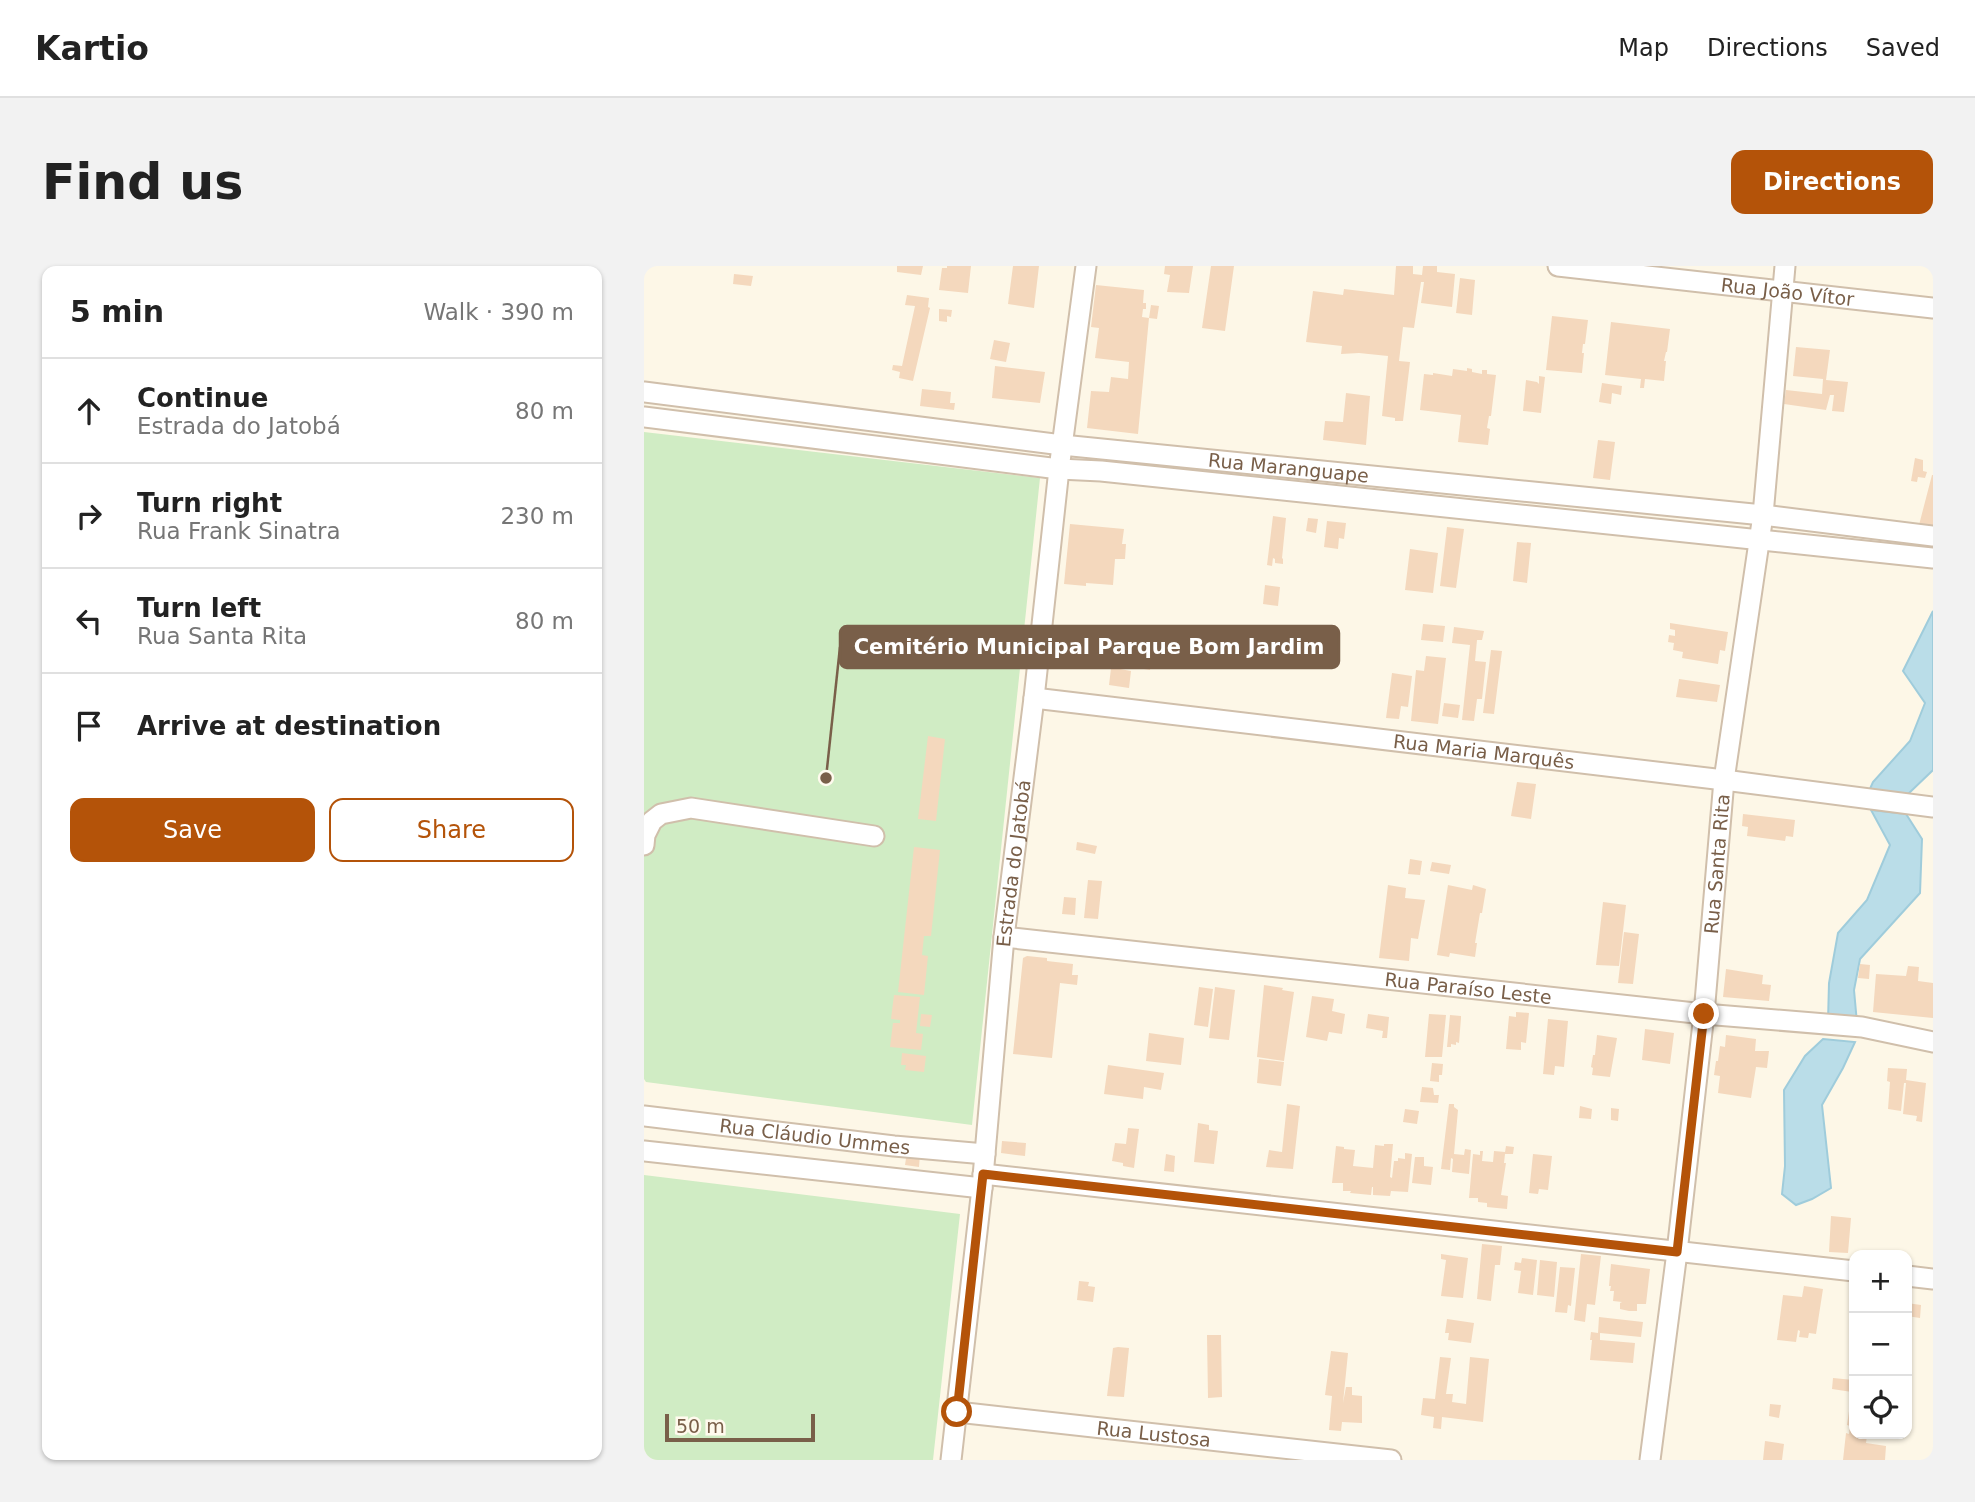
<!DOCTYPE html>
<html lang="en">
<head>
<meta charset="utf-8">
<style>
  :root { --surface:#fff; --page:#f2f2f2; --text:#222; --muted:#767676; --line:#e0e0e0; --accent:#b45309 }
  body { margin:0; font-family:"DejaVu Sans",sans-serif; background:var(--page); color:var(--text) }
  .controls { position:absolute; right:21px; bottom:21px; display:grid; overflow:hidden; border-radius:14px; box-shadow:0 2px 5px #0004 }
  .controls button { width:63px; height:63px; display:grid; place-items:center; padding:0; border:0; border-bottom:2px solid var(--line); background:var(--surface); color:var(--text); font:35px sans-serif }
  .scale { position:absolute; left:21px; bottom:18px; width:150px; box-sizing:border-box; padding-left:7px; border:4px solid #795f49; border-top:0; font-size:19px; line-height:24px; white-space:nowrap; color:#795f49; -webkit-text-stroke:5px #fffaee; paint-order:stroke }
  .stop { position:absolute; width:21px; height:21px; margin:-16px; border:5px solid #b45309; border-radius:50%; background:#fff }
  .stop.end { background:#b45309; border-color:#fff; box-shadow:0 2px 7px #0008 }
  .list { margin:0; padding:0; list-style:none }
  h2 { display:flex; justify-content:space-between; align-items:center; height:91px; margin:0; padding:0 28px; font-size:30px }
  h2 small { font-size:23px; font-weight:400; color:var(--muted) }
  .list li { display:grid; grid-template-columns:46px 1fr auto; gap:21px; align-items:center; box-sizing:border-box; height:105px; padding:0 28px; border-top:2px solid var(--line) }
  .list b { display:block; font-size:26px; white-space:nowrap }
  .list p { margin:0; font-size:23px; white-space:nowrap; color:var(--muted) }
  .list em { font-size:23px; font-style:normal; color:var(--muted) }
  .actions { display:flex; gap:14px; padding:21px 28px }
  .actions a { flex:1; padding:16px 0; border:2px solid var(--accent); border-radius:14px; text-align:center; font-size:24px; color:var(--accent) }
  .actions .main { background:var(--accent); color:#fff }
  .icon { flex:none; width:38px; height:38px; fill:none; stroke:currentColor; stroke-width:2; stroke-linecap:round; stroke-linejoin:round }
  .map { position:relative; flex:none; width:1289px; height:1194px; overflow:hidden; border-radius:14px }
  header { display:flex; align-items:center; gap:42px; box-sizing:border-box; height:98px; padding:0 35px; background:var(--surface); border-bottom:2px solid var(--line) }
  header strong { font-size:33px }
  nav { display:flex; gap:38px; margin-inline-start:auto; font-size:24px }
  .intro { display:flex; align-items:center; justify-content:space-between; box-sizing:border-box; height:168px; padding:0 42px }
  h1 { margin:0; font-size:49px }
  .button { padding:18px 32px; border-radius:14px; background:var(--accent); color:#fff; font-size:24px; font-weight:700 }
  main { display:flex; gap:42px; padding:0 42px }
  aside { flex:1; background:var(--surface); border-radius:14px; box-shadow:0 2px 5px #0004 }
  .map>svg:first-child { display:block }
  .green { fill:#d0ecc4 }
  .water { fill:#badde8; stroke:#9fccdb; stroke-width:2 }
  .building { fill:#f4d8bd }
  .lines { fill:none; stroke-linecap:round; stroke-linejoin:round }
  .minor-casing { stroke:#d0bfab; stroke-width:23 }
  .minor { stroke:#fff; stroke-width:19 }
  .route { stroke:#b45309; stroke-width:9 }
  .labels { text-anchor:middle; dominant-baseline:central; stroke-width:6; stroke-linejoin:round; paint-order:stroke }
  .street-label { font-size:19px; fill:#795f49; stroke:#fffaee }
  .leader { fill:none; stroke:#795f49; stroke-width:2.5 }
  .callout-dot { fill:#795f49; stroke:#fffaee; stroke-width:2.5 }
  .callout { fill:#795f49; stroke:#795f49; stroke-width:2.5 }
  .callout-label { font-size:21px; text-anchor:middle; font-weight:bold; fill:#fff }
</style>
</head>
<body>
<header>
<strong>Kartio</strong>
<nav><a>Map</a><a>Directions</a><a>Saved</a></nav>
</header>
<div class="intro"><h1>Find us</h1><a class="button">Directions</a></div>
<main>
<aside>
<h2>5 min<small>Walk · 390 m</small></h2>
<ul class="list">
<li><svg class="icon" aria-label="ahead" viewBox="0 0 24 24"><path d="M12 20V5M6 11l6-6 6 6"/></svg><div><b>Continue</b><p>Estrada do Jatobá</p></div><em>80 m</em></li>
<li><svg class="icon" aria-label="right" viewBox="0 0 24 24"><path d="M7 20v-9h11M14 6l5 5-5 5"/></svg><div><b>Turn right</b><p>Rua Frank Sinatra</p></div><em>230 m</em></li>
<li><svg class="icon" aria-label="left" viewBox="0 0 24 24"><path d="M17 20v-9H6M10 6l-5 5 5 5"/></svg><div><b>Turn left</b><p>Rua Santa Rita</p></div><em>80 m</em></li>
<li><svg class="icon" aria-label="arrive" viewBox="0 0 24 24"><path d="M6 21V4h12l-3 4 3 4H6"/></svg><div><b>Arrive at destination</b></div></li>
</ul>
<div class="actions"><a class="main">Save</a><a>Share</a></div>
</aside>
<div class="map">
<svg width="1289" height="1194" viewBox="0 0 1289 1194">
  <rect width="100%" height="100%" fill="#fdf7e7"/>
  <!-- green -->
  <path class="green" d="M0,166L396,212L328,859L2,816L0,813Z
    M0,909L316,948L289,1194H0Z"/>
  <!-- water -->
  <path class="water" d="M1289,345V504L1262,530L1225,525L1229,516L1266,475L1281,437L1259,405Z
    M1227,544L1262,548L1278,573L1276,627L1216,693L1210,724L1213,757L1184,755L1185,717L1194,667L1223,634L1246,579Z
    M1179,773L1211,776L1199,802L1178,839L1187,922L1168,933L1152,939L1138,928L1141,900L1140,824L1161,790Z"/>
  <!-- building -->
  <path class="building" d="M253,0H279L277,9L253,6Z
    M303,0H327L324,27L295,24L298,2H303Z
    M369,0H395L390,42L364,38Z
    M521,0H549L545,27L523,26L526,9L520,8Z
    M567,0H590L581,65L558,62Z
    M752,0H769V8L778,9L779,0H793V6L811,8L808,41L777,37L780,16H777L770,62L759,61L755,95L766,96L759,155H751V152L738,150L744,90L715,87L697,88L698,80L662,76L669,25L699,29L700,23L750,29Z
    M90,8L109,10L107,20L89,18Z
    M816,12L831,14L828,49L812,47Z
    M452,19L500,24L499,37H502V43H499L498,51L505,52L494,168L443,162L447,125L465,126L467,111L484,113L485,96L451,92L455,62L447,61Z
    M263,29L285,32L284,41L286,42L269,115L255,112L256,106L248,104L249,99L258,100L271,40L261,39Z
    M507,39L515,40L513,53L505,52Z
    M295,43L308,44L307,51L303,50V56L295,55Z
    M908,50L944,54L941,78H939L938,87H940L938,107L902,104Z
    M967,56L1026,63L1023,86H1022L1020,95H1022L1020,115L1001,113L1000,122H996L997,113L961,109Z
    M350,74L366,77L362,96L346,93Z
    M1152,81L1186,84L1182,114L1204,116L1200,146L1188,145L1190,129H1186L1182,144L1140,138L1142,124L1178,128L1179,113L1149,110Z
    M351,100L401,106L396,137L348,132Z
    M823,102L828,103V106L838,108V104H843V108L852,109L847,150H845L843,162L846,163L844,179L814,176L817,149L776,144L780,108L789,109V107L808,110L809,103L823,105Z
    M895,110L901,111L897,147L879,145L882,114L893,116L895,118Z
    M958,117L978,120L977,129L968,127L967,138L955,136Z
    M278,123L307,126L306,137H311L310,144L276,140Z
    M702,127L726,130L722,179L679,174L681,155L699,156Z
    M954,174L971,176L966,214L949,212Z
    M1271,192L1279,194V205L1283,206L1281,212L1274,211L1273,216L1267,215Z
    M1288,209H1289V262L1275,259Z
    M629,250L642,252L638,292L639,293V298L631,297V293L629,292L628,300L623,299Z
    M664,252L674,253L672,267L662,265Z
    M683,255L702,257L700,273L695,272L694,283L680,281Z
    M426,258L480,263L478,278H482L481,293H471L469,319L442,317V320L420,318Z
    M803,261L820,263L812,322L796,320Z
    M873,276L887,277L883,317L869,315Z
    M766,283L794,287L789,327L761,324Z
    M621,319L636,321L634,340L619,338Z
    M1026,357L1084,366L1081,385L1076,384L1074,398L1038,392L1039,386L1029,384L1030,377L1024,376L1025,369L1031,370V364L1026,363Z
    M779,358L801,360L799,376L777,374Z
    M810,361L840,365L838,374H833L831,395L842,396L838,433H833L830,455L818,454L826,379L808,377Z
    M492,364L511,366L506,404L487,401Z
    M847,384L858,385L850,448L839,447Z
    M782,390L802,392L794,458L767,455L772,404L780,405Z
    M468,394L477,395L476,403L487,405L485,422L465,419Z
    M748,407L768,410L764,441L757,440L755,453L742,452Z
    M1035,413L1076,419L1073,436L1032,431Z
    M800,437L816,439L814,452L798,450Z
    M284,470L301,473L292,555L274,553Z
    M873,516L892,518L887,553L867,550Z
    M1099,548L1151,554L1149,571L1142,570L1141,575L1103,570L1104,561L1098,560Z
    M433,576L453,580L451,588L432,584Z
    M270,581L296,584L287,670H280L278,689L284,690L280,729L254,726Z
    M766,593L778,595L776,609L764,608Z
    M788,596L807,599L805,608L786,605Z
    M444,614L458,615L454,653L440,652Z
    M744,619L762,622L761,632L781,634L774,673L767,672L765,695L735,692Z
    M804,619L828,624L829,619L842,623L838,647H836L831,677H833L831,691L806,687L805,691L793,689Z
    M420,631L432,632L431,649L418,648Z
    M959,636L982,639L975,700L952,699Z
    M980,666L995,668L989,718L974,717Z
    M383,690L403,692V695L429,698L428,709H434L433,719L416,717L408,792L369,788L379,692Z
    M1216,698L1226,699L1225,713L1214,712Z
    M1264,700L1275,701L1274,715L1289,717V752L1229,746L1232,708L1262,710Z
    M1082,703L1119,709L1118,718L1127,719L1125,735L1079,731Z
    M620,719L639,722L638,724L650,726L640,795L613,791Z
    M555,721L569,723L564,761L550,759Z
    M571,721L591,724L585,774L565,772Z
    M250,729L276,731L272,767L279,768L277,784L246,781L249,757H256V754L247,753Z
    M668,730L690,733L688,745L701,748L698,768L685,766L683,775L662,771Z
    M872,746L885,747L882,777L877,776V784L862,783L865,750L872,751Z
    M277,748L288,749L286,761L276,760Z
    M724,748L745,751L743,772H738L739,765L722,762Z
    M785,748L802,749L798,791H781Z
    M806,749L817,750V752L815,777L812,776V779L807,778V781H803Z
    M904,753L924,755L920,801L911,800L910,809L899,808Z
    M1001,763L1030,767L1026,798L998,794Z
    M505,767L540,772L537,799L502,795Z
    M953,769L973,772L966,811L948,809L949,802L947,801L949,789H951Z
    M1082,769L1112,773L1111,785H1125L1123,802L1112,801L1107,832L1074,827L1076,810L1070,809L1072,795H1074L1076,780L1081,781Z
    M258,787L282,790L280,806L261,804L262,799H257Z
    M615,793L640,796L637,820L613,817Z
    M788,797L799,798L798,809H795V816L786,815Z
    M464,799L520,807L517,824L500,821L499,833L460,828Z
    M1244,802L1263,803L1262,814L1282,817L1278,856L1272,855L1273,850L1259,848L1262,817H1260L1257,845L1244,843L1246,816L1243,815Z
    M778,821L789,822L790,829H795L794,837L776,836Z
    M643,838L656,840L649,903L622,901L625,884L638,886Z
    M805,838H810V841L814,844L810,888L820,889L821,883L827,884L825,908L808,906L809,893L807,892L806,904L797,903Z
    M936,840L948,843L947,853L935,852Z
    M967,842L975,843L974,855L967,854Z
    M761,843L775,845L773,858L759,856Z
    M554,857L565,859V864L574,865L570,898L550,896Z
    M484,862L495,863L490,902L479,900V897L468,895L471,877L482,878Z
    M358,875L382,877L381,890L357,887Z
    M740,878H749L746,911L748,912L750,895H754V892L761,893V887L768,888L764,926L747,925L746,930L729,929V921H728L727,929L706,927L707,925H699V917H688L692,880L700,881V883L711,884L709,900L729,902L731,879L740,880Z
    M862,880L870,881L869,888H861L860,897H862L857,929L864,930L863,943L843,941V937L834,936V932H825L829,888L836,889V885H839L838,895L849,896L850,885L861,886Z
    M263,886L276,888L275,901L261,899Z
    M522,888L531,890L530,906L520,905Z
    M889,888L908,890L904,924L895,923L894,928L885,927Z
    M771,891H780V900L789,901L787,919L768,917Z
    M1187,950L1207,952L1204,987L1185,986Z
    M838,978L858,980L856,999H851L847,1035L833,1033Z
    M797,988L824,992L819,1032L797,1030L802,994L797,993Z
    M937,988L957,990L951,1039L943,1038L941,1056L930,1054Z
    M878,992L893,994L889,1029L874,1027L877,1005L870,1004L871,996L877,997Z
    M896,994L913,996L910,1031L893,1029Z
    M967,998L1006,1003L1002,1038H993V1045H985L976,1043V1037L978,1036L969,1035L970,1025H966L967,1020H965Z
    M916,1001L931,1002L927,1040L924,1039L923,1047L911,1046Z
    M435,1015L445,1016L444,1020L451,1021L449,1036L433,1034Z
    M1160,1020L1179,1023L1172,1068L1165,1067L1164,1072L1155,1071L1156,1065L1154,1064L1152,1076L1133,1074L1139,1029L1158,1031Z
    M1263,1037L1277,1039L1276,1052L1263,1050Z
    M955,1051L999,1056L997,1071L956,1067V1074L991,1077L989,1097L946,1094L948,1074H946L947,1066L954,1067Z
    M803,1053L830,1057L827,1077L804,1074L805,1067H801Z
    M563,1069H577L578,1131L564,1132Z
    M474,1081L485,1082L480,1131L463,1130L469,1082Z
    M687,1085L704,1087L699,1137L702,1121H708V1129L718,1130V1157L698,1156L697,1165L685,1164L688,1130L681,1129Z
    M796,1091L807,1092L802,1128H809L808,1136L822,1138L826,1091L845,1093L839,1156L798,1151L797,1163L789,1162L790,1151L777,1149L779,1132L791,1133Z
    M1189,1112L1209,1114L1208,1126L1188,1123Z
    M1207,1131L1210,1132V1168H1221L1220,1170H1223L1222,1177L1242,1180L1241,1194H1199L1202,1167L1205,1168L1206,1160L1203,1159Z
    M1126,1138L1137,1139L1135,1152L1125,1150Z
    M1121,1175L1140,1178L1138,1194H1119Z"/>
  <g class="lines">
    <!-- minor casing -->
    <g class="minor-casing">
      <g id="minor">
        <path id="s1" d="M914,0L1289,42"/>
        <path id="s2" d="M0,126L418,179L1119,249L1289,270"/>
        <path d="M0,151L415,203L457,205L1289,292"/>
        <path id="s3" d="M390,432L1080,514L1289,541"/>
        <path d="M0,579L1,569L8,555L17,548L47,542L230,570"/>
        <path id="s4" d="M360,671L1060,748L1218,761L1289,776"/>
        <path id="s5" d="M0,850L250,880L341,888"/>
        <path d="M0,885L338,922"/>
        <path d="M339,908L1210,1005"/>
        <path d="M1263,1010L1289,1013"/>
        <path id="s6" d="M313,1146L747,1194"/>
        <path id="s7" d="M307,1194L338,922L360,671L390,432L415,203L442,0"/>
        <path id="s8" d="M1006,1194L1033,986L1060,748L1080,514L1119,249L1141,0"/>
      </g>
    </g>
    <!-- minor -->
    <use href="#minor" class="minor"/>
  </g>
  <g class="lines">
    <!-- route -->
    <path class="route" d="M313,1146L339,908L1033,986L1060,748"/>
  </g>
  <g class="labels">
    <!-- street labels -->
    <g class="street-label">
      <text stroke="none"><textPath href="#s1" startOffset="231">Rua João Vítor</textPath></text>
      <text stroke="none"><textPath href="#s2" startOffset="649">Rua Maranguape</textPath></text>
      <text stroke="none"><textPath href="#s3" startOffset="453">Rua Maria Marquês</textPath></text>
      <text stroke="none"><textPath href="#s7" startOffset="600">Estrada do Jatobá</textPath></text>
      <text stroke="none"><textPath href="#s8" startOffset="600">Rua Santa Rita</textPath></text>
      <text stroke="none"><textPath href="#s4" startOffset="467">Rua Paraíso Leste</textPath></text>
      <text stroke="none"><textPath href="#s5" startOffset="172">Rua Cláudio Ummes</textPath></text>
      <text stroke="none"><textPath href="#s6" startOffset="198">Rua Lustosa</textPath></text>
    </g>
  </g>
  <!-- callouts -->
  <path class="leader" d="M182 512L196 381"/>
  <circle class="callout-dot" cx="182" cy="512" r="7"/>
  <rect class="callout" x="196" y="360" width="499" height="42" rx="7"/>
  <g class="callout-label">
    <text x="445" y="388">Cemitério Municipal Parque Bom Jardim</text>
  </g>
</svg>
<div class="controls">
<button>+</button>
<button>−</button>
<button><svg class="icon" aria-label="locate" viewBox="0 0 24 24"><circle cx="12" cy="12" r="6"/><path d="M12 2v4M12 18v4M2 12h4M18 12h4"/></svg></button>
</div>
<div class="scale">50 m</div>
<div class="stop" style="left:313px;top:1146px"></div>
<div class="stop end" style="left:1060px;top:748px"></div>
</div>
</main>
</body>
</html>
